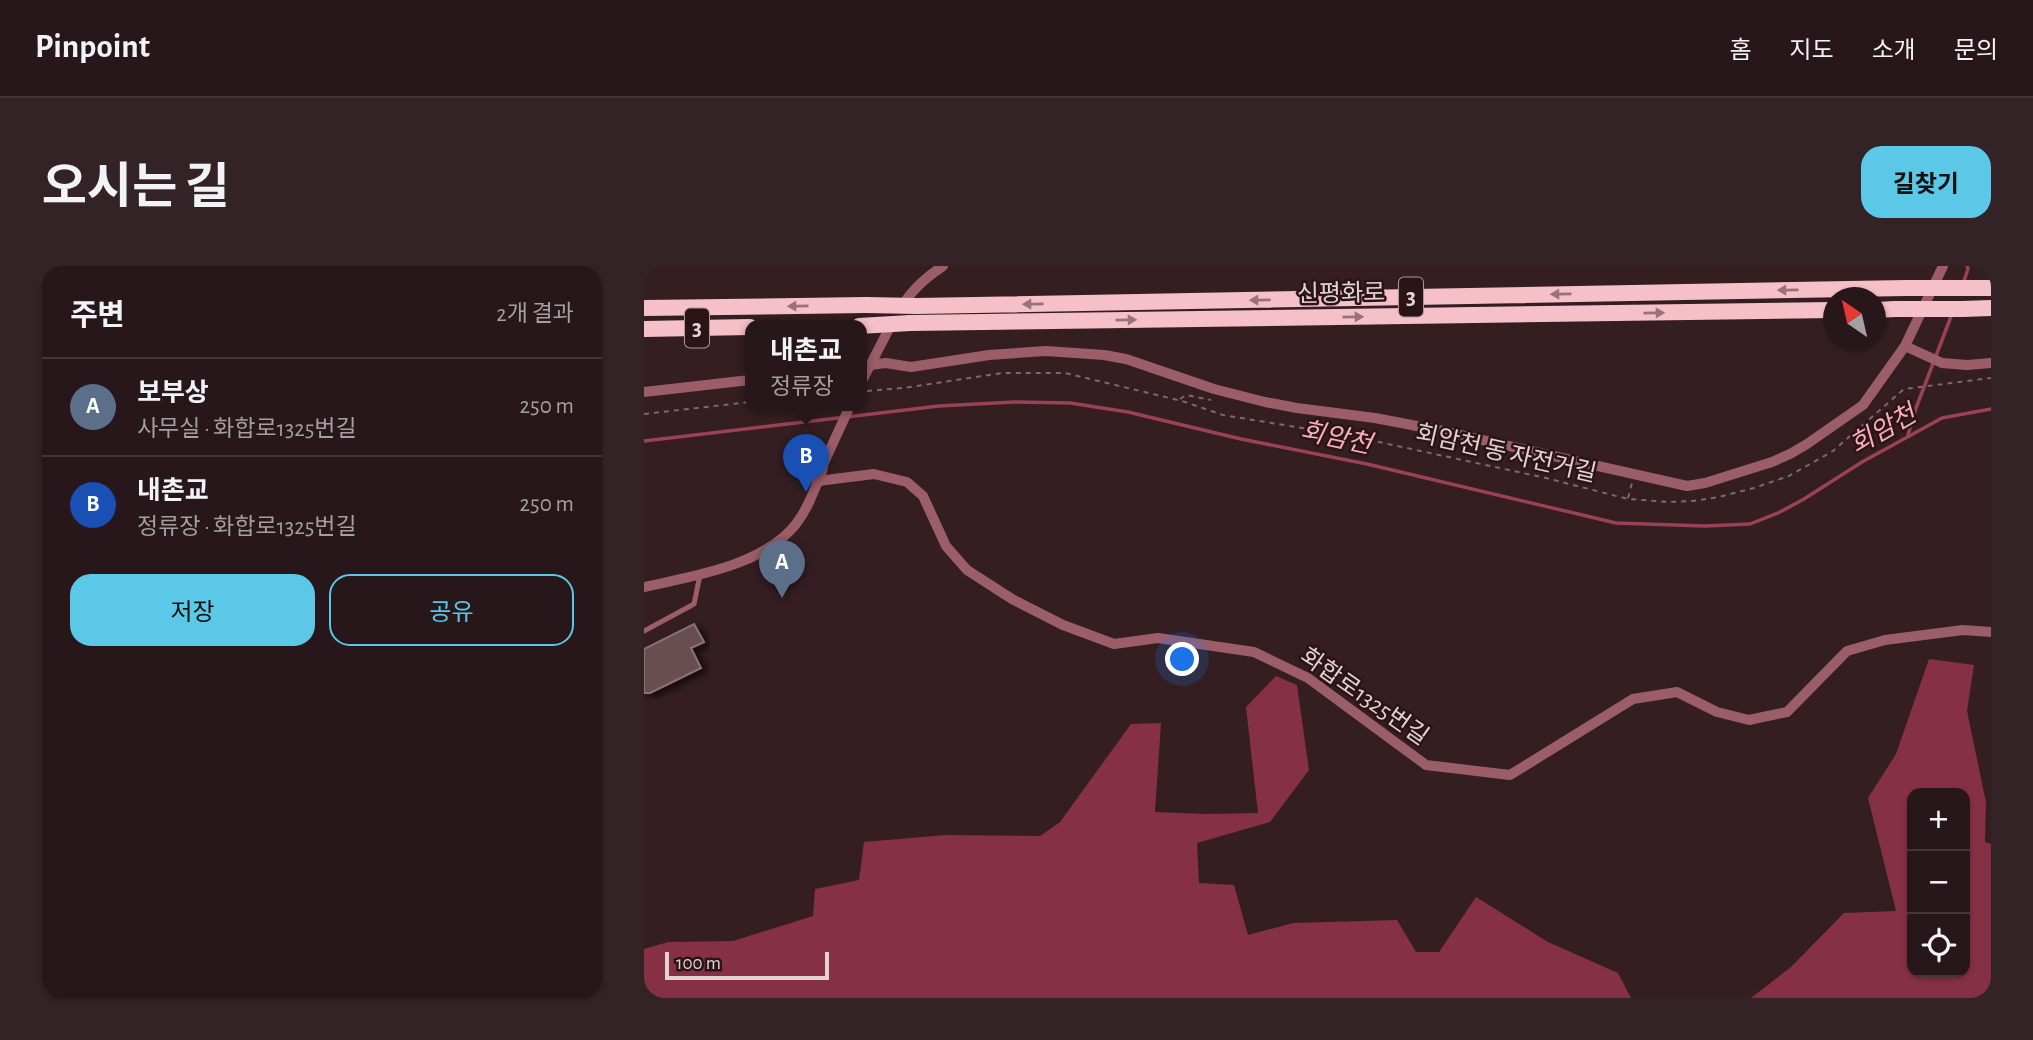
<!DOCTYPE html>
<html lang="ko">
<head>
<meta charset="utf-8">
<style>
  :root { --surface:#27161a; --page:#332327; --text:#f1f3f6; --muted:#a49fa2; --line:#433539; --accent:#5ac8e6 }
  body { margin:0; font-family:"Alegreya Sans","Noto Sans KR",sans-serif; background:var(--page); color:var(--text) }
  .controls { position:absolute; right:21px; bottom:21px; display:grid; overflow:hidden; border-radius:14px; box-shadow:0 2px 5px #0004 }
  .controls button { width:63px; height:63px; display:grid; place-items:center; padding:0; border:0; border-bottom:2px solid var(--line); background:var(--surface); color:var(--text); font:35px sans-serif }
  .compass { position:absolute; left:1179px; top:21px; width:63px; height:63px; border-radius:50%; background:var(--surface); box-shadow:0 2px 5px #0004; rotate:326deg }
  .scale { position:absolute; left:21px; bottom:18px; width:164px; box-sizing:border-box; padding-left:7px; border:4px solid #e2d2d4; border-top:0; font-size:19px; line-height:24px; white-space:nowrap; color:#e2d2d4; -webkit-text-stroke:5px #2a1418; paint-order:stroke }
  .you { position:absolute; left:539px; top:394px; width:24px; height:24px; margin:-18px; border:5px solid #fff; border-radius:50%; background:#1a73e8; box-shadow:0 0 0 10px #1a73e833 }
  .badge { display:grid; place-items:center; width:46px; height:46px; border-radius:50%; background:var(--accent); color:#fff; font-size:23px; font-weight:700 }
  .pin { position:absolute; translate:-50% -58px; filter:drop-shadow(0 2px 4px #0008) }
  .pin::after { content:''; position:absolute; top:37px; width:24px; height:21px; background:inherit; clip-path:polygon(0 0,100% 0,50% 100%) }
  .popup { position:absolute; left:101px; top:54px; width:122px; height:91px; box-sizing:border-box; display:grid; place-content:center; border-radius:14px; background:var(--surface); filter:drop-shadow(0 2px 5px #0005); font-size:23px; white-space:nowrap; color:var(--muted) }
  .popup b { font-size:26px; color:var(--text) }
  .popup::after { content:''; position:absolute; left:50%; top:100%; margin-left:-14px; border:14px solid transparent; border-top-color:var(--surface) }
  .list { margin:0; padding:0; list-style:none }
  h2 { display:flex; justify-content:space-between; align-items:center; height:91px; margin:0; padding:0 28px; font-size:30px }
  h2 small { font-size:23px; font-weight:400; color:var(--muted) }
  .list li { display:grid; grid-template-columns:46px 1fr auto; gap:21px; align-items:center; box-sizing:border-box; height:98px; padding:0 28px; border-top:2px solid var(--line) }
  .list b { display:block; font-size:26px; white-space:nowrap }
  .list p { margin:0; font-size:23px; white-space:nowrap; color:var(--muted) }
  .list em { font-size:23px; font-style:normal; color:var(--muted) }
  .actions { display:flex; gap:14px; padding:21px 28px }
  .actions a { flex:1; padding:16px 0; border:2px solid var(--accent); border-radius:21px; text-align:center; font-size:24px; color:var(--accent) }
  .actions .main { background:var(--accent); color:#111 }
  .icon { flex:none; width:38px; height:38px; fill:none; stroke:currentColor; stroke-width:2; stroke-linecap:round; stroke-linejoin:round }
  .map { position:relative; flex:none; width:1347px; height:732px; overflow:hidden; border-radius:21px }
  header { display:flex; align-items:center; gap:42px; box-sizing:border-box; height:98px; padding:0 35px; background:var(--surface); border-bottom:2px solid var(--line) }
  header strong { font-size:33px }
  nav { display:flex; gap:38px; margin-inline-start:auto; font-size:24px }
  .intro { display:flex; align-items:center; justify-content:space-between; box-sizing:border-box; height:168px; padding:0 42px }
  h1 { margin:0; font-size:49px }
  .button { padding:18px 32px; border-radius:21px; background:var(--accent); color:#111; font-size:24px; font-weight:700 }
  main { display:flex; gap:42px; padding:0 42px }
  aside { flex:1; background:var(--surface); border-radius:21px; box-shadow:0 2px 5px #0004 }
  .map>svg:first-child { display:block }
  .forest { fill:#863045; fill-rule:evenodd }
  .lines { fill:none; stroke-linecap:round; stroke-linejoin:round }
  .stream { stroke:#994155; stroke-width:3.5 }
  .building { fill:#674d51; stroke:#8c7074; stroke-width:2; filter:url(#shadow) }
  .path { stroke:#7d696c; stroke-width:2; stroke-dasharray:5 5; stroke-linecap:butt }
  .service { stroke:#9b5e69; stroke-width:5 }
  .minor { stroke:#9b5e69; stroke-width:10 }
  .tertiary { stroke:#9b5e69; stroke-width:12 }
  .trunk { stroke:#f6c0c8; stroke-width:16 }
  .trunk-bridge { stroke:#f6c0c8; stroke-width:16 }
  .oneway { fill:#9a7379 }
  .labels { text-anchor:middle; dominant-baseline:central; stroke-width:5; stroke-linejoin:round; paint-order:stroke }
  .shield { fill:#2a1418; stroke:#ab999c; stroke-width:2 }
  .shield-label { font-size:23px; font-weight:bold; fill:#e2d2d4 }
  .street-label { font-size:24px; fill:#e2d2d4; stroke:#2a1418 }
  .water-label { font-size:26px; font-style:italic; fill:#f9aeba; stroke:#2a1418 }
</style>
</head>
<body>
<header>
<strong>Pinpoint</strong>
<nav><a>홈</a><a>지도</a><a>소개</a><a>문의</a></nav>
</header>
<div class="intro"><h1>오시는 길</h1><a class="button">길찾기</a></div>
<main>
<aside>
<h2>주변<small>2개 결과</small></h2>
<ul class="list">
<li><span class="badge" style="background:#5c6f8a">A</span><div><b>보부상</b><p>사무실 · 화합로1325번길</p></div><em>250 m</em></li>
<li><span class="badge" style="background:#1a4fb4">B</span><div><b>내촌교</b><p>정류장 · 화합로1325번길</p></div><em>250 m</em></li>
</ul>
<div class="actions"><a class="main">저장</a><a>공유</a></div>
</aside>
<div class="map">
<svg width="1347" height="732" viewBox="0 0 1347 732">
  <defs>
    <filter id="shadow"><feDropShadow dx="6" dy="3.5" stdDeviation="3.5" flood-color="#0009"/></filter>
  </defs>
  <rect width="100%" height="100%" fill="#341e22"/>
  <!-- forest -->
  <path class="forest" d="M1285,393L1330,399L1323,445L1342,536L1341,576L1347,578V732H1107L1147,701L1200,647L1252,645L1224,532L1252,488ZM1268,527H1321V706H1268Z
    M632,410L653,419L665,504L626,556L553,577L555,617L590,619L604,669L649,657L753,654L772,686H795L832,631L904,676L974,707L987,732H0V683L24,676L89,675L169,650L171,623L215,614L220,576L302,569L396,570L416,556L487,458L517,457L511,546L562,548L614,547L602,441Z"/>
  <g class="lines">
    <!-- stream -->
    <path class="stream" d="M1319,18L1324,3L1323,0
      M1264,169L1272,142L1308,48
      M0,175L295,140L370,136L426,137L484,146L597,173L723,198L972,257L1061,260L1106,258L1136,246L1160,233L1218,196L1298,152L1347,143"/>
  </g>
  <!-- building -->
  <path class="building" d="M50,358L60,376L47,382L57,402L6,427H0V383Z"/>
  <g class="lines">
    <!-- path -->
    <path class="path" d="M223,125L259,122L359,107H421L538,135L579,149L707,170L902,212L984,233L1024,236L1049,235L1075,231L1110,222L1145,210L1189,185L1260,123L1347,112
      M536,133L542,129L567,134
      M0,148L106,136
      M984,232L988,217"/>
    <!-- service -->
    <path class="service" d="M0,365L50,338L56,309"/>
    <!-- minor -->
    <path class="minor" d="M258,41C267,24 284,10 299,0
      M1261,80L1299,0
      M218,100L242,97L267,101L345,89L402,85L460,89L482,93L570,123L621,136L653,142L731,152L794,164L1043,220L1061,217L1128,196L1146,188L1163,178L1219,139L1261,80L1298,97L1323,99L1347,97
      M218,115L248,57
      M0,126L106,114
      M178,201L206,140
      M0,321C49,310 119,300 152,258C162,245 168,230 174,215L230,208L263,216L279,230L302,280L323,304L368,333L419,359L470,378L514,372L610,386L664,412L782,499L866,509L989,433L1033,426L1073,446L1105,454L1143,446L1203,385L1241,374L1319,364L1347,366"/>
    <!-- tertiary -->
    <path class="tertiary" d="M174,215L178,201"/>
    <!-- trunk -->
    <path class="trunk" d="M1327,22H1347
      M272,40L1262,22
      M0,42L222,39
      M1318,43L1347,42
      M1232,44L1251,43
      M266,57L1190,44
      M0,63L106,61"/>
    <!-- trunk-bridge -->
    <path class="trunk-bridge" d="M1262,22H1327
      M222,39L272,40
      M1251,43H1318
      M215,60L266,57"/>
  </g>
  <!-- one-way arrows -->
  <defs><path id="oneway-solid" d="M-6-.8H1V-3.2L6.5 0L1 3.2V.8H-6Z" transform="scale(1.75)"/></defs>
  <g class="oneway">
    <use href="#oneway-solid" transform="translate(1144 24) rotate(179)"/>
    <use href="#oneway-solid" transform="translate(917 28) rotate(179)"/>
    <use href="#oneway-solid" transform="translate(616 34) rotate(179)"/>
    <use href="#oneway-solid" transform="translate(389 38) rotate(179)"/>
    <use href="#oneway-solid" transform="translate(154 40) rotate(179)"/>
    <use href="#oneway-solid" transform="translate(1010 47) rotate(-1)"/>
    <use href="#oneway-solid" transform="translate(709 51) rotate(-1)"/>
    <use href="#oneway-solid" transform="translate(482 54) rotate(-1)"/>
  </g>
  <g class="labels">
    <!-- shield labels -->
    <g class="shield">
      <rect x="755" y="11.5" width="24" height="39" rx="5"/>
      <rect x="41" y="42.5" width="24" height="39" rx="5"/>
    </g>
    <g class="shield-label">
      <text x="767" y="31">3</text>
      <text x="53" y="62">3</text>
    </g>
    <!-- street labels -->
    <g class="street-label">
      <text transform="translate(697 28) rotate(-1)">신평화로</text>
      <text transform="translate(862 188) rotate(13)">회암천 동 자전거길</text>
      <text transform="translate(720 431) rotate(35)">화합로1325번길</text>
    </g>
    <!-- water labels -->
    <g class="water-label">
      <text transform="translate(1239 164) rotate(-30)">회암천</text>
      <text transform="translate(692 172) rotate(12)">회암천</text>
    </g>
  </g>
</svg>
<div class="controls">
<button>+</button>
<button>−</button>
<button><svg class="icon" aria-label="locate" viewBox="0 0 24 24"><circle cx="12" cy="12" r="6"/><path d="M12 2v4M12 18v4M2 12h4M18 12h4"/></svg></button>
</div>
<svg class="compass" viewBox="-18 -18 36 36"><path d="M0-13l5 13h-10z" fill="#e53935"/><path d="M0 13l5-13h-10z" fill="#a49fa2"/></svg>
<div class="scale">100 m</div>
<div class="you"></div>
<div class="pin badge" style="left:138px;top:332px;background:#5c6f8a">A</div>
<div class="pin badge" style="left:162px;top:226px;background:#1a4fb4">B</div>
<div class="popup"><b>내촌교</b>정류장</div>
</div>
</main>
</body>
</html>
